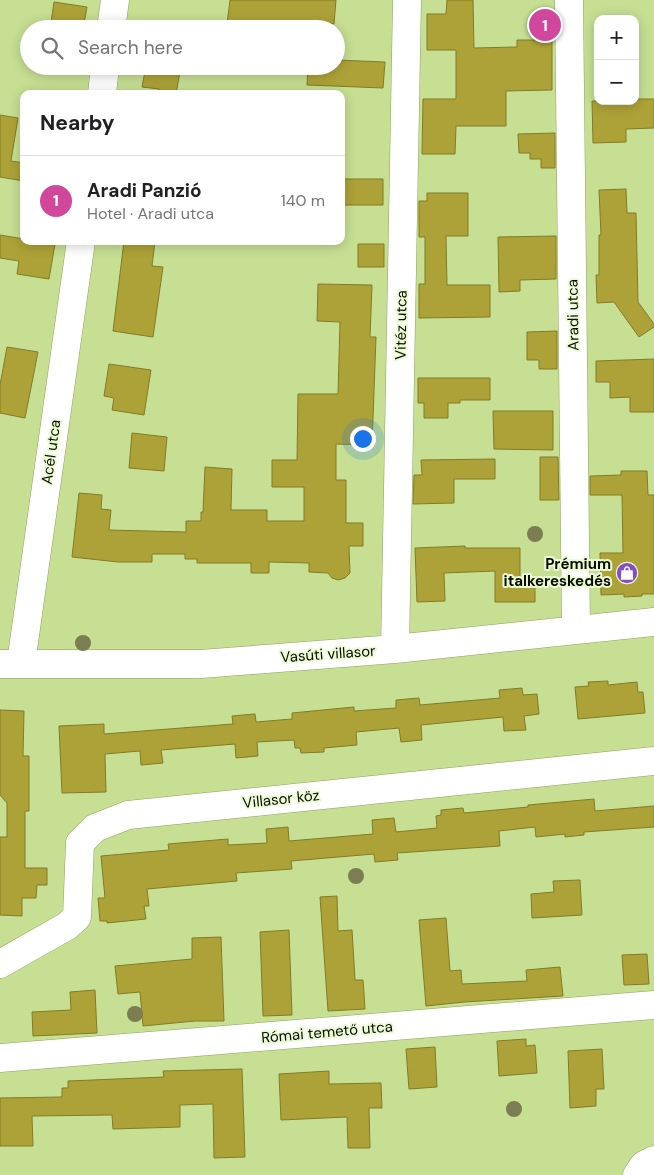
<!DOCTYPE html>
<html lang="en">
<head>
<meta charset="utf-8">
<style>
  :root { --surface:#fff; --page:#f6f6f6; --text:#202124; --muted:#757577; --line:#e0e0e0; --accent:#874dc4 }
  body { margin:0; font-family:"DM Sans",sans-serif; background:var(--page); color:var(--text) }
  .controls { position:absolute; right:15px; top:15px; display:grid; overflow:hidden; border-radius:10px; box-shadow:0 2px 12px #0003 }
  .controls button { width:45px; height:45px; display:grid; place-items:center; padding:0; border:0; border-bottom:1px solid var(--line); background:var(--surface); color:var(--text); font:25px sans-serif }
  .you { position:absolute; left:362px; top:438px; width:18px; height:18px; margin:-12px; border:4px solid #fff; border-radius:50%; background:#1a73e8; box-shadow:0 0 0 8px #1a73e833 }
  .badge { display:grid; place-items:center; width:32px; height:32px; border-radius:50%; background:var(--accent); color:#fff; font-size:16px; font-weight:700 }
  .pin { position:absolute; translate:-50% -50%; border:2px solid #fff; box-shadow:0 1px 5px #0006 }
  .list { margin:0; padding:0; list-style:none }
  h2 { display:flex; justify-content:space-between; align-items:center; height:65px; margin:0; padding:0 20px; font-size:21px }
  h2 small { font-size:16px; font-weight:400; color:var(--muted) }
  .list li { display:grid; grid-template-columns:32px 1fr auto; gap:15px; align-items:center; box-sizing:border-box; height:90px; padding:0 20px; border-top:1px solid var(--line) }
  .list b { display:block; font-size:19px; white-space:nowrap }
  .list p { margin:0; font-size:16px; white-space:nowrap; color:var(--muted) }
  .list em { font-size:16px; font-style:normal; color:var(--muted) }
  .icon { flex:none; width:28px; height:28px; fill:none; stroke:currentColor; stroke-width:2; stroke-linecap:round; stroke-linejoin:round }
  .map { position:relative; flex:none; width:654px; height:1175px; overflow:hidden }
  .search { position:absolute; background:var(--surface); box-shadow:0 2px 12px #0003; left:20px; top:20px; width:325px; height:55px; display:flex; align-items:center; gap:12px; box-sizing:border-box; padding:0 18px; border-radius:28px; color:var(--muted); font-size:19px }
  .panel { position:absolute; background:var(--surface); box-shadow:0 2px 12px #0003; left:20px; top:90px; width:325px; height:155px; border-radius:10px }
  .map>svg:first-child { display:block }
  .building { fill:#ada237; stroke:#837b27 }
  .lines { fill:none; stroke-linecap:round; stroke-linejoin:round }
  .minor-casing { stroke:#8ca45a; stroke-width:29 }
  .minor { stroke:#fff; stroke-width:28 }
  .tree { fill:#7c7d52 }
  .labels { text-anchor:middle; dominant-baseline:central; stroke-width:4; stroke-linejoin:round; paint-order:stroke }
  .street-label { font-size:15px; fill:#080f00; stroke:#edfbd5 }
  .poi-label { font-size:15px; font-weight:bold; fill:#080f00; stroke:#edfbd5; text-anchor:end }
</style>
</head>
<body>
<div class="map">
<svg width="654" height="1175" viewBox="0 0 654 1175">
  <rect width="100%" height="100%" fill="#c6df93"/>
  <!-- building -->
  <path class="building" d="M230,0H336L334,24L312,22L311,29H275L227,24Z
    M447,0H473L474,48L517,47V40H535V13H552V90L506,91V126H456L455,154H422L423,99H456V50H427V14H446Z
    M54,2L87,7L83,29H50Z
    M336,60L385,62L383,88L307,85L308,66H336Z
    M146,66H181L176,94H158L159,89L142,87Z
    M635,99H654V128L626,129V142L593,143L592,101H635Z
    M0,115L18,118L11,161L24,163V181L0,177Z
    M555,133V168H541V159H530V153H519L518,134Z
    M341,179H383V205H341Z
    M626,189L627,213H636L638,302L654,324V327L639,337L614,302L597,303L596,275H599V235H601L599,190Z
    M427,193H468V236H446L447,285H490V317L419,318V284H425V237H419V201H427Z
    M0,235L24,239V241L55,244L49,279L17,274L19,261L0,258Z
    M556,236V279L520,280V291L499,292L498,237Z
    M124,241H155L152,266L163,267L153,337L113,331Z
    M358,244H384V267H358Z
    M318,284L372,285L370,337H376L372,445L336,444V480H346V523H363V546H349L350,573L345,578L338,580L332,578L328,573L309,572V563L269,562V573H251V563H197V559H185V554H152V562H118L72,557L79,493L102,495L101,509L111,510L109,530L186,532V521H201V512H203L205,467L232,469L231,510H267V521H304V487H272V460H297L298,394H338L340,322L317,321Z
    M557,331V369H539V360H527V332Z
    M7,347L38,352L25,418L0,413V385Z
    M654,359V412H630V397L610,398V382H596V361Z
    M109,364L151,370L144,415L112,410L114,398L104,396Z
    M418,378H490V400H460V403H448V418H424V403H418Z
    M493,411H553V450L494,449Z
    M132,433L167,437L164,471L129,468Z
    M540,457H558L559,500H540Z
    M495,459V479H454V503L413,504L414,475H422L421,460Z
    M621,471H647L648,495H654V594H642V596L624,597V594L601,595L600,553H623L622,495H590V476L621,475Z
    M465,546V548H520V581H535V602H495V571L444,573L445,601L417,602L415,548Z
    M608,681V685L637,682L638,692H643L645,713L578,719L575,687L589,686L588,682Z
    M522,688L523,695L537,694L539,714L524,716L526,730L504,731L503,717L421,725L422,740L401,742L399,728L356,732L357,745L324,748V752L301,753L300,748H295L294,740L257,742L258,756L236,758L235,744L161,750L163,763L141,765L140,751L105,754L106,792L62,793L59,726L104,724V734L233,724L232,716L255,714L256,722L292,719V713L354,707V711L396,708V700L419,698L420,705L500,698L499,690Z
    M0,710L24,711L23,756H29V811H25V868H47V885H37L36,898H22V916L0,915V837H7V803L0,795Z
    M594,799L595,811L654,806V827L584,832V835L565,837V834L536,837L535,827L499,831L500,846L397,853L398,860L375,862L374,854L291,861L292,869L236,873L237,881L147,889L149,906H144L146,919L107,923V921H100L98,898H105L101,856L169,850L168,844L228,839V845L267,843L266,829L288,827L289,841L373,834L372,820L394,818L396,832L437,828L436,816L441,815V810L463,808L464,813L528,807V805Z
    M580,880L582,915L532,918L531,894L554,892L553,881Z
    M337,896L338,931L352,930L355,980H363L365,1009L328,1011L320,897Z
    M446,918L450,971L461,970L462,984L527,981L526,970L560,967L563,996L464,1002L426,1006L419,920Z
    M289,930L292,1015L263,1016L260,932Z
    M221,937L224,1021H195L143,1026L140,992L118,994L115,966L192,959V938Z
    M647,954L649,984L624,985L622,955Z
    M95,990L97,1033L33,1036L32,1012L71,1010L70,992Z
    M526,1039V1046L535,1045L537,1073L499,1076L497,1041Z
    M435,1047L437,1087L409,1089L406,1049Z
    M602,1049L604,1089H596V1106L570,1108L568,1051Z
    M242,1069L245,1157L214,1158L213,1104L180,1105V1127L113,1129L112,1115L32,1116L33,1146H0V1098L62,1097V1088H68V1081L164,1077L163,1071Z
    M329,1071V1084L381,1083L382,1108H369L370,1148H348L347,1117L281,1120L279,1074Z"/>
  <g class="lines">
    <!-- minor casing -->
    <g class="minor-casing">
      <path id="minor" d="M569,0L576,630
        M111,29L115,0
        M102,94L105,66
        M395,649L407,0
        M21,663L81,241
        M0,664H201L395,649L654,622
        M0,964L67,926L77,917L80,843L95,828L128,815L654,761
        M0,1058L654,1005
        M637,1175L644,1165L654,1160"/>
    </g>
    <!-- minor -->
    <use href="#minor" class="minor"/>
  </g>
  <!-- trees -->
  <g class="tree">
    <circle cx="535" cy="534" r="8"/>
    <circle cx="83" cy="643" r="8"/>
    <circle cx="356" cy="876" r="8"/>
    <circle cx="135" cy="1014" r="8"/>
    <circle cx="514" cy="1109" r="8"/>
  </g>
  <!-- icons -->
  <defs>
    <g id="shop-disc" transform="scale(1.125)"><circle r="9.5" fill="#874dc4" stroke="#edfbd5"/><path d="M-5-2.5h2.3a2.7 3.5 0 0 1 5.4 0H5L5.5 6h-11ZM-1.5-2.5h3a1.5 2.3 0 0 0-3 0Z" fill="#fff"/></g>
  </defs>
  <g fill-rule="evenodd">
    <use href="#shop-disc" x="627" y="573"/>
  </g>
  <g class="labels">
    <!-- street labels -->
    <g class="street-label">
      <text transform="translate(573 315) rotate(-91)">Aradi utca</text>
      <text transform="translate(401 325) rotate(-89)">Vitéz utca</text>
      <text transform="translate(51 452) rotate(-82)">Acél utca</text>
      <text transform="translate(328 654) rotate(-4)">Vasúti villasor</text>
      <text transform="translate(281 799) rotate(-6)">Villasor köz</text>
      <text transform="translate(327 1032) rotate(-5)">Római temető utca</text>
    </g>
    <!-- poi labels -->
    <g class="poi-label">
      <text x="611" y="564">Prémium<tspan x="611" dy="17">italkereskedés</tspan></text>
    </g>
  </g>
</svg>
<div class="controls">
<button>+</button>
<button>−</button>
</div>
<div class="you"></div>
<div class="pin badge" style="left:545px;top:25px;background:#d1479c">1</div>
<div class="search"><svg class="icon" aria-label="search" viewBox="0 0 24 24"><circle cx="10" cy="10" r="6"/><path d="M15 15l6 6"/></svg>Search here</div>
<section class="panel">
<h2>Nearby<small></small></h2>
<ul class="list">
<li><span class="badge" style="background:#d1479c">1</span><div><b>Aradi Panzió</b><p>Hotel · Aradi utca</p></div><em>140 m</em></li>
</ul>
</section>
</div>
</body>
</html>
